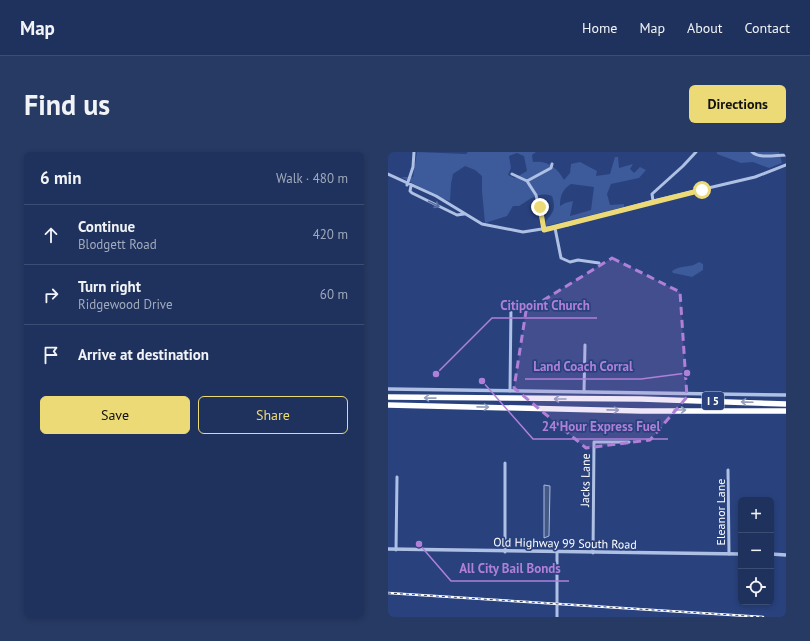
<!DOCTYPE html>
<html lang="en">
<head>
<meta charset="utf-8">
<style>
  :root { --surface:#1f325e; --page:#273a64; --text:#f1f3f6; --muted:#a1aabc; --line:#3c4d73; --accent:#ecda76 }
  body { margin:0; font-family:"PT Sans",sans-serif; background:var(--page); color:var(--text) }
  .controls { position:absolute; right:12px; bottom:12px; display:grid; overflow:hidden; border-radius:6px; box-shadow:0 2px 6px #0003 }
  .controls button { width:36px; height:36px; display:grid; place-items:center; padding:0; border:0; border-bottom:1px solid var(--line); background:var(--surface); color:var(--text); font:20px sans-serif }
  .stop { position:absolute; width:12px; height:12px; margin:-9px; border:3px solid #ecda76; border-radius:50%; background:#fff }
  .stop.end { background:#ecda76; border-color:#fff; box-shadow:0 1px 4px #0008 }
  .list { margin:0; padding:0; list-style:none }
  h2 { display:flex; justify-content:space-between; align-items:center; height:52px; margin:0; padding:0 16px; font-size:17px }
  h2 small { font-size:13px; font-weight:400; color:var(--muted) }
  .list li { display:grid; grid-template-columns:26px 1fr auto; gap:12px; align-items:center; box-sizing:border-box; height:60px; padding:0 16px; border-top:1px solid var(--line) }
  .list b { display:block; font-size:15px; white-space:nowrap }
  .list p { margin:0; font-size:13px; white-space:nowrap; color:var(--muted) }
  .list em { font-size:13px; font-style:normal; color:var(--muted) }
  .actions { display:flex; gap:8px; padding:12px 16px }
  .actions a { flex:1; padding:9px 0; border:1px solid var(--accent); border-radius:6px; text-align:center; font-size:14px; color:var(--accent) }
  .actions .main { background:var(--accent); color:#111 }
  .icon { flex:none; width:22px; height:22px; fill:none; stroke:currentColor; stroke-width:2; stroke-linecap:round; stroke-linejoin:round }
  .map { position:relative; flex:none; width:398px; height:465px; overflow:hidden; border-radius:6px }
  header { display:flex; align-items:center; gap:24px; box-sizing:border-box; height:56px; padding:0 20px; background:var(--surface); border-bottom:1px solid var(--line) }
  header strong { font-size:19px }
  nav { display:flex; gap:22px; margin-inline-start:auto; font-size:14px }
  .intro { display:flex; align-items:center; justify-content:space-between; box-sizing:border-box; height:96px; padding:0 24px }
  h1 { margin:0; font-size:28px }
  .button { padding:10px 18px; border-radius:6px; background:var(--accent); color:#111; font-size:14px; font-weight:700 }
  main { display:flex; gap:24px; padding:0 24px }
  aside { flex:1; background:var(--surface); border-radius:6px; box-shadow:0 2px 6px #0003 }
  .map>svg:first-child { display:block }
  .green { fill:#3d5a9b; fill-rule:evenodd }
  .water { fill:#455884; stroke:#a4b9e5 }
  .lines { fill:none; stroke-linecap:round; stroke-linejoin:round }
  .minor { stroke:#afc0e5; stroke-width:3 }
  .tertiary { stroke:#afc0e5; stroke-width:3.5 }
  .motorway { stroke:#fff; stroke-width:5.5 }
  .rail-casing { stroke:#fff; stroke-width:2.5 }
  .rail { stroke:#29427e; stroke-width:1; stroke-dasharray:3; stroke-linecap:butt }
  .oneway { stroke:#586ea2 }
  .oneway2 { stroke:#94a0be }
  .route { stroke:#ecda76; stroke-width:5 }
  .marked { fill:#b080d9; fill-opacity:0.2; stroke:#b080d9; stroke-width:3; stroke-dasharray:8 5; stroke-linejoin:round }
  .labels { text-anchor:middle; dominant-baseline:central; stroke-width:3.5; stroke-linejoin:round; paint-order:stroke }
  .shield { fill:#29427e; stroke:#bfc6d8; stroke-width:1 }
  .shield-label { font-size:11px; font-weight:bold; fill:#fff }
  .street-label { font-size:12px; fill:#fff; stroke:#29427e }
  .leader { fill:none; stroke:#b080d9; stroke-width:1.5 }
  .callout-dot { fill:#b080d9; stroke:#29427e; stroke-width:1.5 }
  .callout-label { font-size:13px; text-anchor:middle; font-weight:bold; fill:#b080d9; stroke:#29427e; stroke-width:3.5; stroke-linejoin:round; paint-order:stroke }
</style>
</head>
<body>
<header>
<strong>Map</strong>
<nav><a>Home</a><a>Map</a><a>About</a><a>Contact</a></nav>
</header>
<div class="intro"><h1>Find us</h1><a class="button">Directions</a></div>
<main>
<aside>
<h2>6 min<small>Walk · 480 m</small></h2>
<ul class="list">
<li><svg class="icon" aria-label="ahead" viewBox="0 0 24 24"><path d="M12 20V5M6 11l6-6 6 6"/></svg><div><b>Continue</b><p>Blodgett Road</p></div><em>420 m</em></li>
<li><svg class="icon" aria-label="right" viewBox="0 0 24 24"><path d="M7 20v-9h11M14 6l5 5-5 5"/></svg><div><b>Turn right</b><p>Ridgewood Drive</p></div><em>60 m</em></li>
<li><svg class="icon" aria-label="arrive" viewBox="0 0 24 24"><path d="M6 21V4h12l-3 4 3 4H6"/></svg><div><b>Arrive at destination</b></div></li>
</ul>
<div class="actions"><a class="main">Save</a><a>Share</a></div>
</aside>
<div class="map">
<svg width="398" height="465" viewBox="0 0 398 465">
  <rect width="100%" height="100%" fill="#29427e"/>
  <!-- green -->
  <path class="green" d="M29,0L78,2L80,0H148L144,3L145,10C159,8 170,16 176,28L182,21L183,12L192,10L209,19L208,24L222,22L227,5H230L231,16L245,12L242,17L246,21L252,15L258,18L251,26L223,32L219,42L222,53L236,52V55L158,74V69C166,60 168,56 164,44C151,39 142,47 131,54H125L119,64L97,71L94,39V24L87,18L77,14L65,22L63,32L62,49L55,47L13,25H25ZM129,1L136,4L139,19L127,26L120,23L123,16L121,4ZM183,32L206,35L203,58L182,64L185,49L177,51L172,54C172,44 174,38 183,32Z
    M329,0H391L394,11L381,16L365,10L353,11L329,2Z
    M311,110L315,112V118L304,125L285,121L284,119C293,112 302,117 311,110Z"/>
  <!-- water -->
  <path class="water" d="M156,333L162,334L161,384L156,386Z"/>
  <g class="lines">
    <!-- minor -->
    <path class="minor" d="M364,0C371,7 388,3 398,3
      M0,22L48,44L94,72L135,80L179,73L265,49L367,25L398,13
      M124,22L139,29L148,43L156,78
      M139,29L163,16L164,12
      M19,33L25,15L26,0
      M23,34L22,39L24,41L69,63L76,62
      M265,49L264,42L295,14L308,0
      M167,76L173,106L182,110L190,108L211,111
      M122,239L123,154
      M196,240L197,193
      M340,318L341,402
      M8,398L9,325
      M117,400V311
      M169,401V465
      M205,401L206,290H241"/>
    <!-- tertiary -->
    <path class="tertiary" d="M0,237L398,243
      M0,397L353,402
      M383,402L398,403"/>
    <!-- motorway -->
    <path class="motorway" d="M0,245L253,247L398,252
      M0,253L253,259H398"/>
    <!-- rail casing -->
    <g class="rail-casing">
      <path id="rail" d="M0,441L375,465"/>
    </g>
    <!-- rail -->
    <use href="#rail" class="rail"/>
  </g>
  <!-- one-way arrows -->
  <defs><path id="oneway-shaft" d="M-6 0H5M1.5-3L5.5 0L1.5 3" fill="none" stroke-width="1.6" stroke-linecap="round" stroke-linejoin="round"/></defs>
  <use class="oneway" href="#oneway-shaft" transform="translate(46 52) rotate(26)"/>
  <g class="oneway2">
    <use href="#oneway-shaft" transform="translate(42 246) rotate(-179)"/>
    <use href="#oneway-shaft" transform="translate(172 247) rotate(-180)"/>
    <use href="#oneway-shaft" transform="translate(359 250) rotate(-178)"/>
    <use href="#oneway-shaft" transform="translate(95 255) rotate(1)"/>
    <use href="#oneway-shaft" transform="translate(225 258) rotate(1)"/>
    <use href="#oneway-shaft" transform="translate(292 258)"/>
  </g>
  <g class="lines">
    <!-- route -->
    <path class="route" d="M152,55L156,78L314,38"/>
  </g>
  <!-- marked area -->
  <path class="marked" d="M224,106L292,140L299,245L262,288L198,296L126,236L138,159Z"/>
  <g class="labels">
    <!-- shield labels -->
    <rect class="shield" x="314" y="240" width="22" height="18" rx="3"/>
    <g class="shield-label">
      <text x="325" y="249">I 5</text>
    </g>
    <!-- street labels -->
    <g class="street-label">
      <text transform="translate(197 328) rotate(-89)">Jacks Lane</text>
      <text transform="translate(332 360) rotate(-90)">Eleanor Lane</text>
      <text transform="translate(177 391) rotate(1)">Old Highway 99 South Road</text>
    </g>
  </g>
  <!-- callouts -->
  <path class="leader" d="M48 222L104 166H209M299 221L253 227H137M94 229L145 287H280M31 392L63 429H181"/>
  <g class="callout-dot">
    <circle cx="48" cy="222" r="4"/>
    <circle cx="299" cy="221" r="4"/>
    <circle cx="94" cy="229" r="4"/>
    <circle cx="31" cy="392" r="4"/>
  </g>
  <g class="callout-label">
    <text x="157" y="158">Citipoint Church</text>
    <text x="195" y="219">Land Coach Corral</text>
    <text x="213" y="279">24 Hour Express Fuel</text>
    <text x="122" y="421">All City Bail Bonds</text>
  </g>
</svg>
<div class="controls">
<button>+</button>
<button>−</button>
<button><svg class="icon" aria-label="locate" viewBox="0 0 24 24"><circle cx="12" cy="12" r="6"/><path d="M12 2v4M12 18v4M2 12h4M18 12h4"/></svg></button>
</div>
<div class="stop" style="left:314px;top:38px"></div>
<div class="stop end" style="left:152px;top:55px"></div>
</div>
</main>
</body>
</html>
